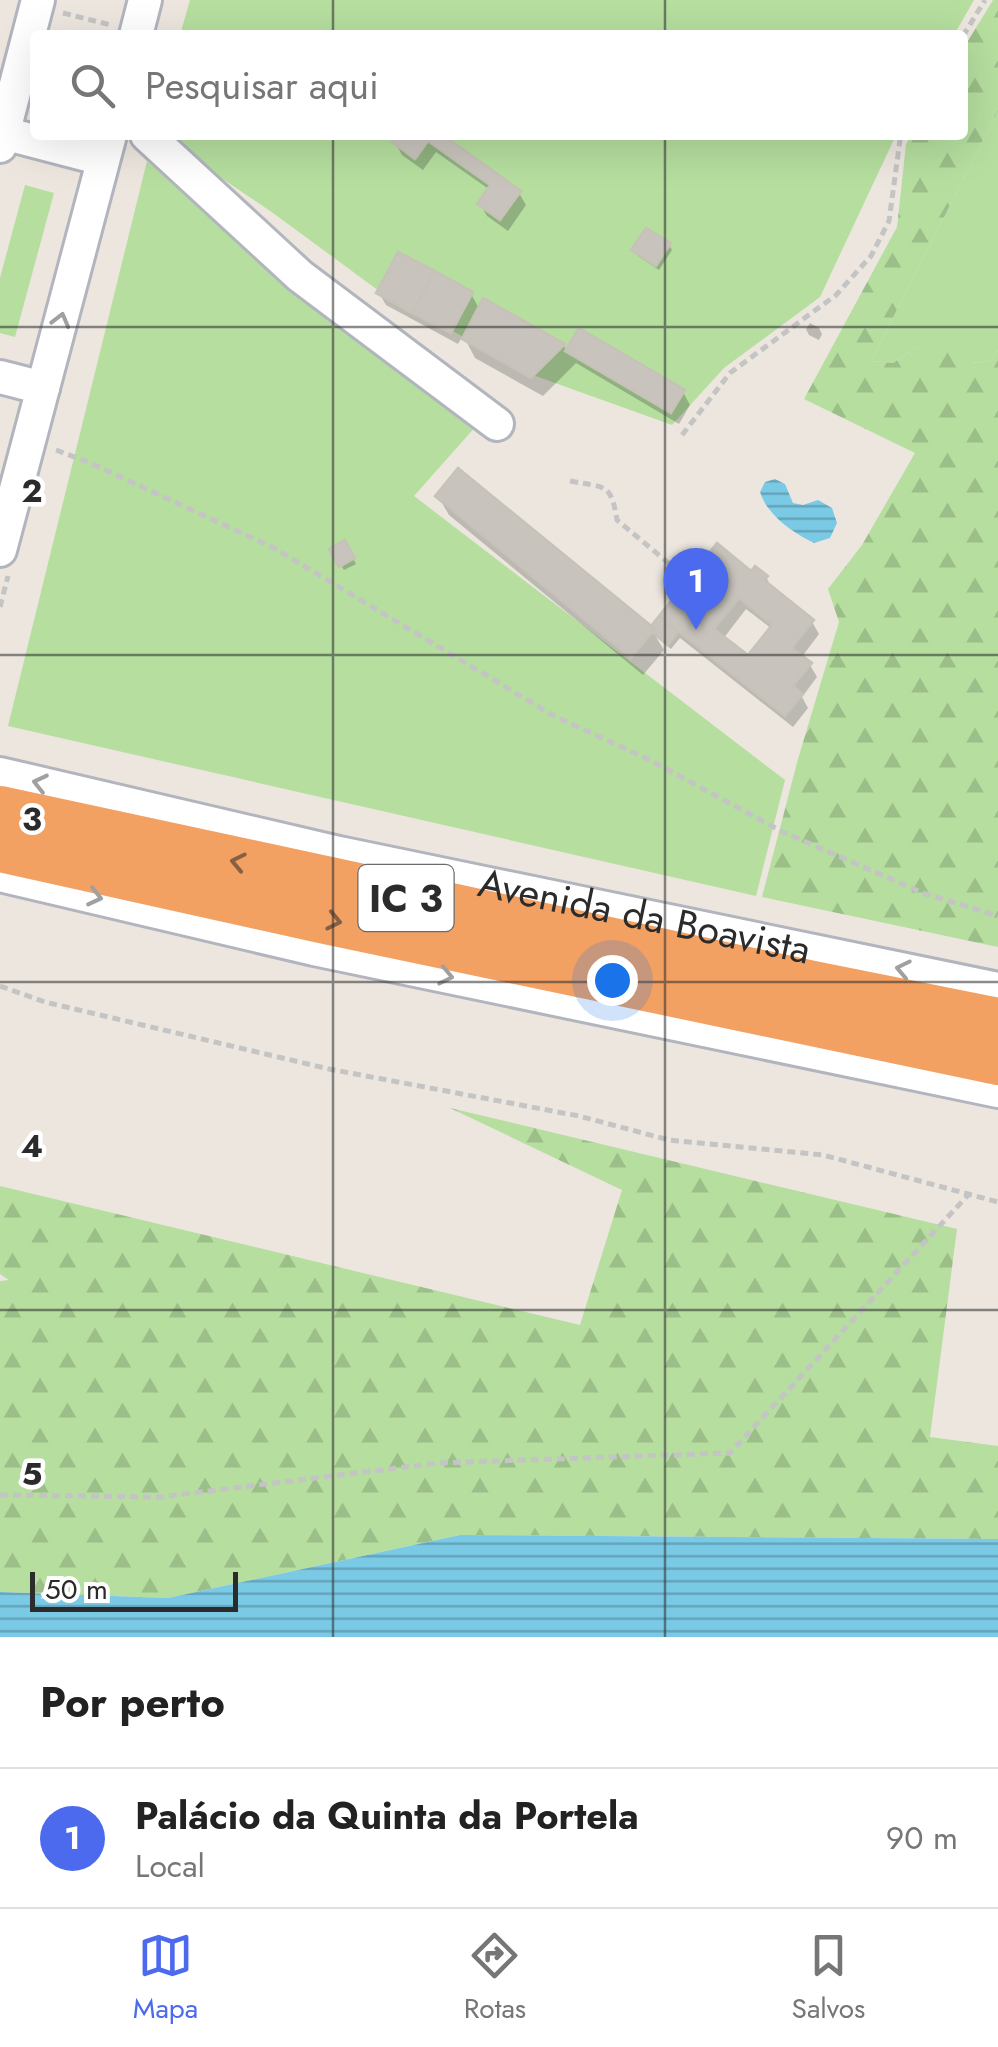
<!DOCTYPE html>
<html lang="pt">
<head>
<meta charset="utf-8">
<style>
  :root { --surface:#fff; --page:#f2f2f2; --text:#222; --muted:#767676; --line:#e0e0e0; --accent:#4b6aed }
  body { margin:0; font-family:Jost,sans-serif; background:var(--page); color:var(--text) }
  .scale { position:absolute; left:30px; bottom:25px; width:208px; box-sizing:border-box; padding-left:10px; border:5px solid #2b2b2b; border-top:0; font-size:28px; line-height:35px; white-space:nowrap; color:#2b2b2b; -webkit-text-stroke:8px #fff; paint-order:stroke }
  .you { position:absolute; left:612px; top:980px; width:35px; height:35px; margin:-25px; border:8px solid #fff; border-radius:50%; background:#1a73e8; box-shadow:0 0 0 15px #1a73e833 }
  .badge { display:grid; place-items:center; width:65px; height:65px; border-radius:50%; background:var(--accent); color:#fff; font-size:32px; font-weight:700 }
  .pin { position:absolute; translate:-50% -82px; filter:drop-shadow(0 2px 5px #0008) }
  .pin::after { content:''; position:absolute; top:52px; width:35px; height:30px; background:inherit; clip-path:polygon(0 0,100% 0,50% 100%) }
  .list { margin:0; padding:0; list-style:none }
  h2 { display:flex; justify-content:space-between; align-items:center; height:130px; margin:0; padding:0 40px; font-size:42px }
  h2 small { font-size:32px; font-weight:400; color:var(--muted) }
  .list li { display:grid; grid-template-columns:65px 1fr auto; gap:30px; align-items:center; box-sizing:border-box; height:140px; padding:0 40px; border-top:2px solid var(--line) }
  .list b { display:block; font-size:38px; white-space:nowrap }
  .list p { margin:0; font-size:32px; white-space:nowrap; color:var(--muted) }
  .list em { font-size:32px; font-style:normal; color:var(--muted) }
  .icon { flex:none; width:55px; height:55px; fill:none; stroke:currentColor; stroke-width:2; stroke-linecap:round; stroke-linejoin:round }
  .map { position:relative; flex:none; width:998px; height:1637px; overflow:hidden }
  .search { position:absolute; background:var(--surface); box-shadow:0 10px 40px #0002; left:30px; right:30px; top:30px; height:110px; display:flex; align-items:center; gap:25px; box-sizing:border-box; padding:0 35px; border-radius:10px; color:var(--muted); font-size:38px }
  .sheet { height:270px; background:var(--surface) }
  nav { display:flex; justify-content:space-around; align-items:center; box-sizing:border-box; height:140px; border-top:2px solid var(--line); background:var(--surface); font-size:28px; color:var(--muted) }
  nav a { display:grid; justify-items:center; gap:5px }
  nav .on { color:var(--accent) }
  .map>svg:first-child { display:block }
  .green { fill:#b5de9f }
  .forest { fill:url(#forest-firs) }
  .water { fill:url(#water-rules) }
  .shadow { fill:#0003; fill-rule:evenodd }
  .building { fill:#c8c4bd; stroke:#c7c2b8; stroke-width:2.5; fill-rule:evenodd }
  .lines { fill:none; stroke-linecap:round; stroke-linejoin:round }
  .minor-casing { stroke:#b2b5be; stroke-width:38 }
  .highway-casing { stroke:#c4c4c4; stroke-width:52 }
  .path { stroke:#c4c4c4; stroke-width:5; stroke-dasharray:8 5; stroke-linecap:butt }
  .minor { stroke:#fff; stroke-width:32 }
  .highway { stroke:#f3a063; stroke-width:48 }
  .oneway { stroke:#a0a0a0 }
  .oneway2 { stroke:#856044 }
  .grid { fill:none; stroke:#2b2b2b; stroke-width:2.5; stroke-opacity:0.55 }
  .labels { text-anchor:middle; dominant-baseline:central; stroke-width:9; stroke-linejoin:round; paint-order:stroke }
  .shield { fill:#fff; stroke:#6b6b6b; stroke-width:2.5 }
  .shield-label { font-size:38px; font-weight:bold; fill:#2b2b2b }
  .street-label { font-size:40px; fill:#2b2b2b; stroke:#fff }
  .grid-label { font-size:32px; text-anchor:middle; font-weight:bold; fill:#2b2b2b; stroke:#fff; stroke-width:9; stroke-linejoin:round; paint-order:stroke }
</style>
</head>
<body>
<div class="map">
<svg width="998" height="1637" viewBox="0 0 998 1637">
  <defs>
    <pattern id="forest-firs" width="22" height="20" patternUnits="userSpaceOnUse" patternTransform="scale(2.5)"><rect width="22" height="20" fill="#b5de9f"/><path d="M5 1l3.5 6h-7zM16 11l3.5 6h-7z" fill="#9cbf89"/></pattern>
    <pattern id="water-rules" width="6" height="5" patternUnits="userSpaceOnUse" patternTransform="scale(2.5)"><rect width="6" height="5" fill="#7acae6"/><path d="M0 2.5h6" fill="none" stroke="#64a4bb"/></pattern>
  </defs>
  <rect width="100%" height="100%" fill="#ece6df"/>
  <!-- green -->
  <path class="green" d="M190,0H974L954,35H180Z
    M998,111V351L990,361L971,363L917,347L893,363L871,361Z
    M158,135H896L820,297L724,368L672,425L530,374L375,288L273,213Z
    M147,161L293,292L477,425L414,496L785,780L756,896L8,726Z
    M25,185L54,193L15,337L0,333V278Z"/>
  <!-- forest -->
  <path class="forest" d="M993,0H998V111L871,361L893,363L917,347L959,332L972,363L990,361L998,351V947L762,897L798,759L839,622L828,589L862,545L915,453L804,399L897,227L906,144L911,135H963V49Z
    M450,1108L957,1229L930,1437L998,1446V1539L460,1535L168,1598L0,1592V1281L9,1280L0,1274V1186L580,1325L622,1190Z"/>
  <!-- water -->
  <path class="water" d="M775,479L785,484L793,503L803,505L818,500L832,508L837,523L830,538L814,543C792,532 768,516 760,492L765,482Z
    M460,1535L998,1539V1637H0V1592L168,1598Z"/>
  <!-- shadow -->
  <path class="shadow" d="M401,135H439L519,193L526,205L508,231L487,216L480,204L490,190L436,152L423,170L402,155L395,142Z
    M669,245L672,250L659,270L638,256L634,251Z
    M379,293L471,294L480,310L484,302L564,346L567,352L683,392L690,405L679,424L576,363L543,396L475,358L463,335L458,344L386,305Z
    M810,323L819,328L822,334L819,340L809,335L806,329Z
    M438,496L651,630L717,547L751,574L766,577L773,590L812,622L819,634L801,658L810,665L817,677L802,697L808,708L793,727L680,638L671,649L656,637L664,650L643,675L449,515ZM746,609L772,629L748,659L723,639Z
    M344,543L356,564L344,570L332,550Z"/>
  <!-- building -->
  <path class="building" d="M397,135H443L521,191L500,220L477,204L490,185L428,141L415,159L392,142Z
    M646,228L671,243L656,266L631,250Z
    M398,252L435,271L412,313L376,293Z
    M435,271L473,292L451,333L412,313Z
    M483,298L565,344L531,378L462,339Z
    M579,328L685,390L671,413L565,351Z
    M458,468L655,629L631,658L435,496Z
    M345,540L355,558L339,567L329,549Z
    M717,543L751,571L755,566L768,576L764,580L814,620L792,648L812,663L793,686L803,694L785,716L659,616ZM739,598L772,625L748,655L714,629Z
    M659,616L678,632L668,645L652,632L655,629L651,626Z"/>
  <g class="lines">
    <!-- minor casing -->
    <g class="minor-casing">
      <g id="minor">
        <path d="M136,35L145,0"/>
        <path d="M3,133L103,159"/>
        <path d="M147,135L300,276L497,424"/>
        <path d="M0,146L38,0"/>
        <path d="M0,377L43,388"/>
        <path d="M0,550L110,135"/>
        <path id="s1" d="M0,774L339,853L998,989"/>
        <path d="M0,875L314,949L998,1091"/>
      </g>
    </g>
    <!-- highway casing -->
    <g class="highway-casing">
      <path id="highway" d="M0,810L813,985L998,1022
        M0,848L321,919L998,1061"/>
    </g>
    <!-- path -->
    <path class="path" d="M63,13L111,25
      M963,36L985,0
      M682,435L730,373L836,295L871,256L889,221L900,140L903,135
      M56,450L88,462L274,548L554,716L650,760L783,832L923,893L998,916
      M570,481C605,488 611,482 617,520L672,566
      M0,607L8,576
      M0,986L45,1002L329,1069L579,1116L669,1140L823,1155L998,1202
      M0,1495L160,1497L438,1463L730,1453L969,1194"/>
    <!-- minor -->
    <use href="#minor" class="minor"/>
    <!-- highway -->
    <use href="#highway" class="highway"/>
  </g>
  <!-- one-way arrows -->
  <defs><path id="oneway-chevron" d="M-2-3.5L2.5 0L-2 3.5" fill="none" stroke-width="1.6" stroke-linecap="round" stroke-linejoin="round" transform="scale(2.5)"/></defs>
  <g class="oneway">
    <use href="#oneway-chevron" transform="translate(61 320) rotate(-75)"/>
    <use href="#oneway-chevron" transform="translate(40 783) rotate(-167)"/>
    <use href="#oneway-chevron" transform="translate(95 897) rotate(13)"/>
    <use href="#oneway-chevron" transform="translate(903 969) rotate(-168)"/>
    <use href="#oneway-chevron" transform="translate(446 976) rotate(12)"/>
  </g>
  <g class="oneway2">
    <use href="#oneway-chevron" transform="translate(238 862) rotate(-168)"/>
    <use href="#oneway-chevron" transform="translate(334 921) rotate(12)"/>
  </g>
  <!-- grid -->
  <path class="grid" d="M333,0V35M665,0V35M333,135V1637M665,135V1637M0,327H998M0,655H998M0,982H998M0,1310H998"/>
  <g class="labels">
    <!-- shield labels -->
    <rect class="shield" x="358.5" y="865" width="95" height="66" rx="8"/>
    <g class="shield-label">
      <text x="406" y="898">IC 3</text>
    </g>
    <!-- street labels -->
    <g class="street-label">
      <text stroke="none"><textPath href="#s1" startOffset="660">Avenida da Boavista</textPath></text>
    </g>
  </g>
  <g class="grid-label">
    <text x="32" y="502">2</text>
    <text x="32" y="830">3</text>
    <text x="32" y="1157">4</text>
    <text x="32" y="1485">5</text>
  </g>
</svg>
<div class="scale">50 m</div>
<div class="you"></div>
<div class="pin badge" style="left:696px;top:630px">1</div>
<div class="search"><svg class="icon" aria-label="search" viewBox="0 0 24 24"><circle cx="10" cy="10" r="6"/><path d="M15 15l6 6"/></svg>Pesquisar aqui</div>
</div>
<section class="sheet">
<h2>Por perto<small></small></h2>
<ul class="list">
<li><span class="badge">1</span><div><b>Palácio da Quinta da Portela</b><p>Local</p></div><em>90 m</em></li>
</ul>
</section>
<nav>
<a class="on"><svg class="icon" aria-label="map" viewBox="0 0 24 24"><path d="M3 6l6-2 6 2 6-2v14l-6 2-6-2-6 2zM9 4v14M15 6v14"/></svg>Mapa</a>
<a><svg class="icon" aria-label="directions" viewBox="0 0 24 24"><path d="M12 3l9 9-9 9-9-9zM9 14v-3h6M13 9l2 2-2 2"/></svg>Rotas</a>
<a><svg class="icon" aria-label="saved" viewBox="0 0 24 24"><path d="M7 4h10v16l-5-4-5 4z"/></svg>Salvos</a>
</nav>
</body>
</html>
